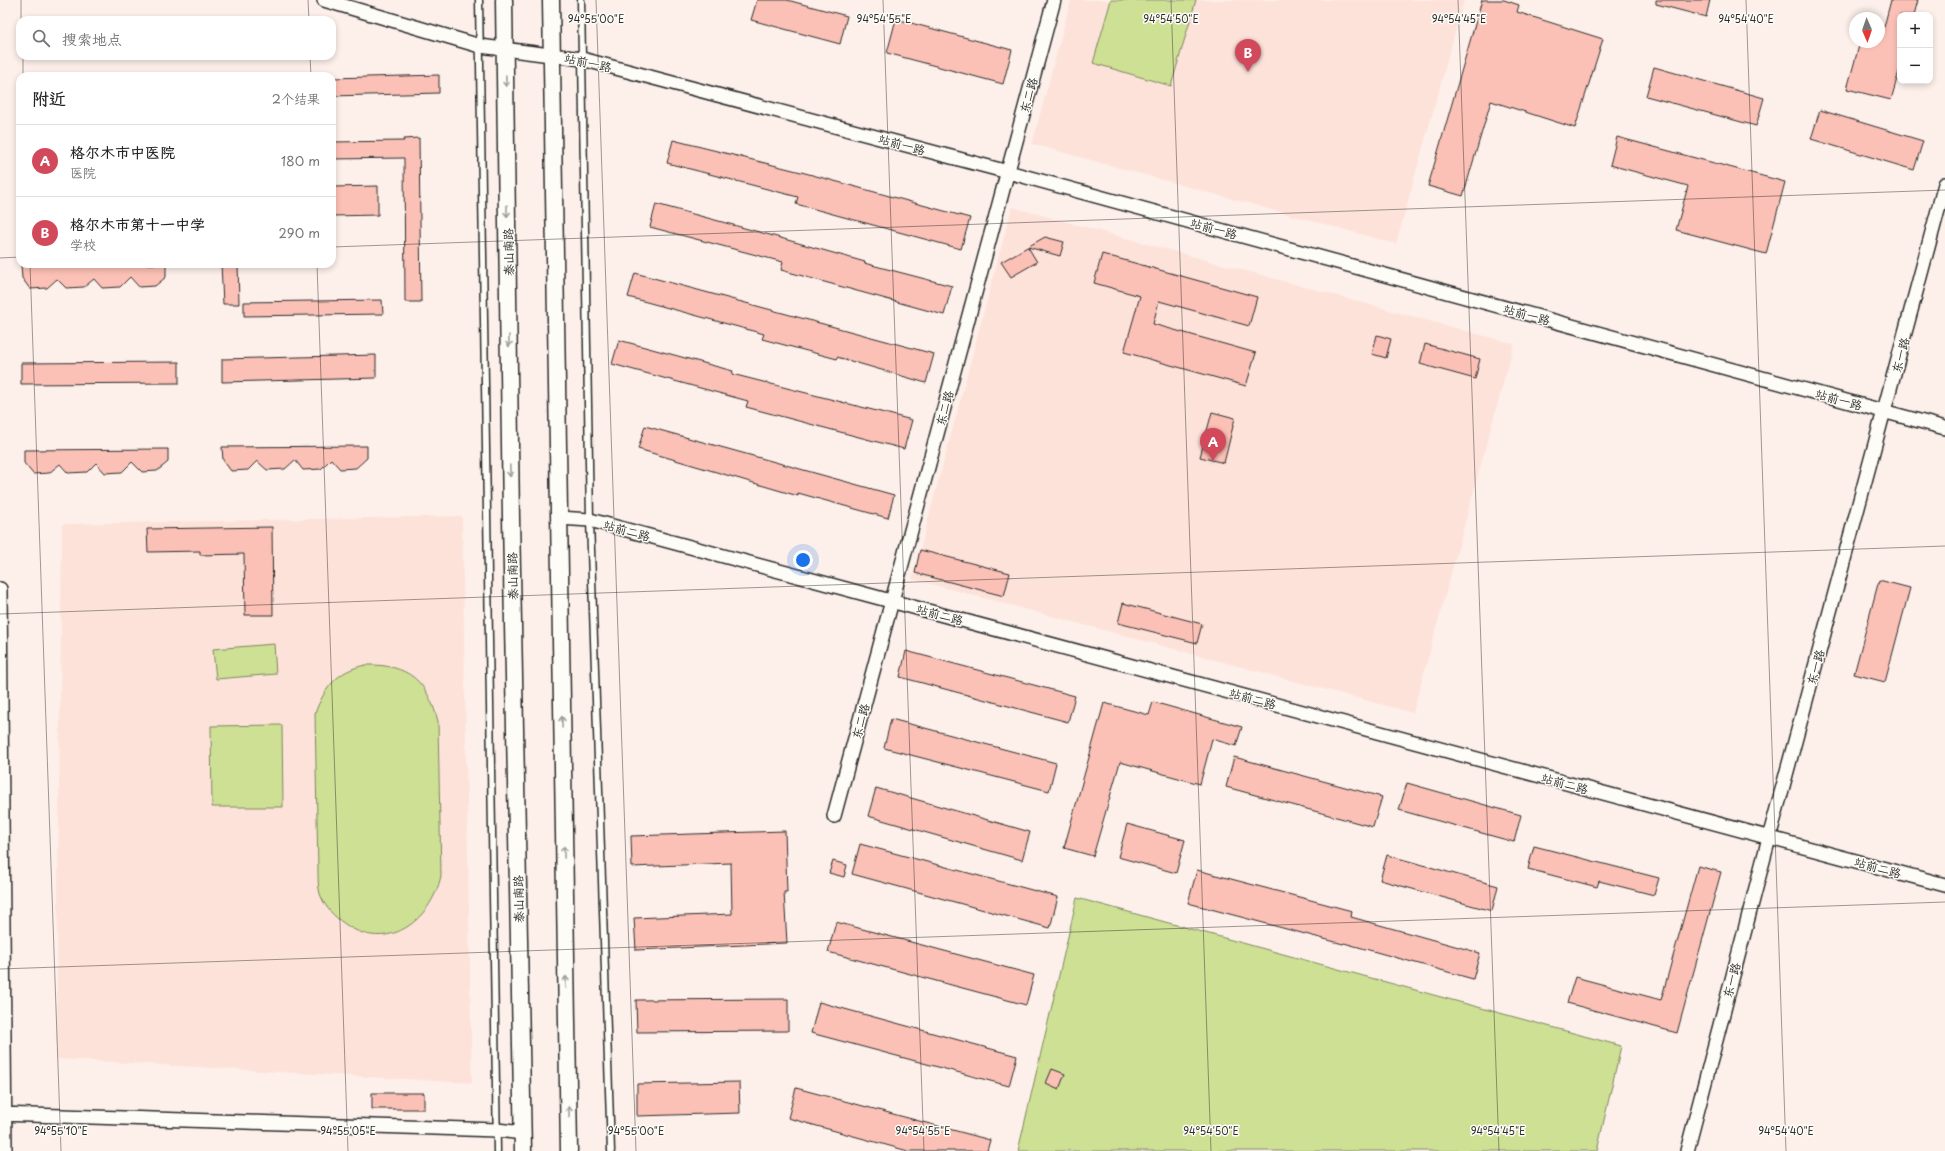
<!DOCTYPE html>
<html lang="zh">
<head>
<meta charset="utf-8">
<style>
  :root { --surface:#fff; --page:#f6f6f6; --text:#222; --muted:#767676; --line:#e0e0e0; --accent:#d1495b }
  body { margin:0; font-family:"Playpen Sans","LXGW WenKai TC",sans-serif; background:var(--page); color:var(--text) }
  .controls { position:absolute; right:12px; top:12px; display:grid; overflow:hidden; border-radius:8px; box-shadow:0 2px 6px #0003 }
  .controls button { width:36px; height:36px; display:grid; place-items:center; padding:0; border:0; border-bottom:1px solid var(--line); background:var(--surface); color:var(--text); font:20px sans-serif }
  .compass { position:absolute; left:1849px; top:12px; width:36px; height:36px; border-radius:50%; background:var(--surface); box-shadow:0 2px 6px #0003; rotate:178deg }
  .you { position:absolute; left:803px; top:560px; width:14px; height:14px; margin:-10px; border:3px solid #fff; border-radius:50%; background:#1a73e8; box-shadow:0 0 0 6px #1a73e833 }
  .badge { display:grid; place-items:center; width:26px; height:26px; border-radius:50%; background:var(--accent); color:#fff; font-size:13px; font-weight:700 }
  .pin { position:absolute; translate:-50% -33px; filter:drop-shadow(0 1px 2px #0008) }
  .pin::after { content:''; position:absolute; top:21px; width:14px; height:12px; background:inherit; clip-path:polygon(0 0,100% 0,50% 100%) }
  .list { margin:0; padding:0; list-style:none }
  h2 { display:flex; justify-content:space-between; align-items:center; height:52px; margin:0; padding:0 16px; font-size:17px }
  h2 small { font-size:13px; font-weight:400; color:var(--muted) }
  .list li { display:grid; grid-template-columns:26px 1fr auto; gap:12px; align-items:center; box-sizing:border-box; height:72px; padding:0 16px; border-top:1px solid var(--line) }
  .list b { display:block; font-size:15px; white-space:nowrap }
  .list p { margin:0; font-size:13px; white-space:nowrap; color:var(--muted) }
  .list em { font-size:13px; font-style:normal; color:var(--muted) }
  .icon { flex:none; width:22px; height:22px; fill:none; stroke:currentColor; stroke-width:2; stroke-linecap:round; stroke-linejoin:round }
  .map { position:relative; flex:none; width:1945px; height:1151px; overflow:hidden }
  .search { position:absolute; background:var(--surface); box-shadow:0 2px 6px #0003; left:16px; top:16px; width:320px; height:44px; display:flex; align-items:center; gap:10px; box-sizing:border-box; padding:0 14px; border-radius:12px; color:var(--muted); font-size:15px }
  .panel { position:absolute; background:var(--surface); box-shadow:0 2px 6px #0003; left:16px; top:72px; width:320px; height:196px; border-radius:12px }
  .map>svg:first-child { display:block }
  .built { fill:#fde2da }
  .green { fill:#cee094; stroke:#7c8660 }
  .building { fill:#fcc1b6; stroke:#2b2b2b }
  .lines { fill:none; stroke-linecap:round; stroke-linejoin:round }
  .service-casing { stroke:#2b2b2b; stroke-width:9 }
  .minor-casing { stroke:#2b2b2b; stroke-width:16 }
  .tertiary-casing { stroke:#2b2b2b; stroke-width:19 }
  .service { stroke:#fdfcf7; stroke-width:6 }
  .minor { stroke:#fdfcf7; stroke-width:13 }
  .tertiary { stroke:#fdfcf7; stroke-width:16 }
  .oneway { stroke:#9e9e9b }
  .ticks { fill:none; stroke:#2b2b2b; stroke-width:1; stroke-opacity:0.45 }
  .labels { text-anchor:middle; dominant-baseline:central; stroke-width:3; stroke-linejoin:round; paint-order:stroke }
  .street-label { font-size:12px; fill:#2b2b2b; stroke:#fdfcf7 }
  .ticks-label { font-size:10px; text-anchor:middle; fill:#2b2b2b; stroke:#fdfcf7; stroke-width:3; stroke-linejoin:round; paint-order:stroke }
</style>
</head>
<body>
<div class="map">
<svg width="1945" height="1151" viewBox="0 0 1945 1151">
  <rect width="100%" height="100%" fill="#fdf0ea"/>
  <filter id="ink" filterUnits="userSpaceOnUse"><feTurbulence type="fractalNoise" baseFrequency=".025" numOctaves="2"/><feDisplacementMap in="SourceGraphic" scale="8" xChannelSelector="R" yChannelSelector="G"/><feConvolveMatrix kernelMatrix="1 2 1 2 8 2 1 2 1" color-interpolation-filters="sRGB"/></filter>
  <g filter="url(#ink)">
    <!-- built -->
    <path class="built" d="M1071,0H1464L1396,244L1032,144Z
      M1012,207L1514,344L1413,713L912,579Z
      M462,516L472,1083L56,1059L62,524Z"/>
    <!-- green -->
    <path class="green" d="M1111,0H1196L1171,86L1093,63Z
      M274,644L276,674L216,679L213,649Z
      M366,665C409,664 427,681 438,721L441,876C431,921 387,954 345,924C333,916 325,907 320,894C318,887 318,879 318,872L315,713C325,687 338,670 366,665Z
      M282,725L283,807H212L211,726Z
      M1077,898L1621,1046L1597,1151H1018Z"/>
    <!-- building -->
    <path class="building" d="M757,0H787L847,16L840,44L751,20Z
      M1482,0H1504L1519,5L1517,12L1603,39L1575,128L1491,101L1463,196L1428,186Z
      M1656,0H1710L1706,17L1656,4Z
      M1891,0H1918L1914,15H1900V68L1891,100L1847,89L1860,42H1879V26L1884,27Z
      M896,19L1012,50L1003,84L887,53Z
      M1654,67L1764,98L1756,126L1646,96Z
      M439,75V93L332,96V78Z
      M1820,110L1923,141L1914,170L1811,139Z
      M1617,137L1785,182L1766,254L1676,230L1688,186L1610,165Z
      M419,138L421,302H405L404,158L332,159V142L404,141L403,139Z
      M673,140L805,173L970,218L961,249L796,204L798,197L667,163Z
      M378,186V215L332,216V187Z
      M656,204L770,235L865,262L864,263L952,286L944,315L781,270L783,262L650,227Z
      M1045,237L1064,242L1060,256L1028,247L1037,262L1011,277L1001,262Z
      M1102,254L1257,297L1249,326L1159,301L1153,324L1256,353L1246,386L1124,352L1140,296L1094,283Z
      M166,264V277L155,286L139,287L130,277L120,287L102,288L94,279L84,287L66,288L57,279L47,288L30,289L22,278L21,265Z
      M221,264H238L239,304H223Z
      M635,273L934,354L926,383L837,357V359L762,339L764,334L628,297Z
      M382,300L383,314L244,316V302Z
      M1377,335L1391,339L1386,358L1372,354Z
      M619,340L733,371L732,374L912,420L904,449L746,407L748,401L612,364Z
      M1425,344L1480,359L1475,379L1420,364Z
      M376,355V378L222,382V359Z
      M179,362V383L21,384V363Z
      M1212,412L1235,418L1224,463L1200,457Z
      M645,426L894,495L888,518L798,493V496L638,449Z
      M367,446V458L356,468L340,469L331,459L321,469L303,470L295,460L285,469L267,470L257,461L248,470L231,471L223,460L222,447Z
      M168,449V462L157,471L142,472L132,462L122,472L105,473L96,463L87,472L68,473L60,464L49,473L33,474L24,463V450Z
      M272,527L273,615H245L244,554L200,555V551L148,552L147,529Z
      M920,550L1010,573L1004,596L915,573Z
      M1879,580L1910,588L1885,682L1854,674Z
      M1123,603L1202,624L1197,643L1118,623Z
      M906,651L1075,696L1068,722L900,677Z
      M1153,702L1242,727L1236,746L1212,739L1200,784L1120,762L1093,856L1064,848L1104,703L1149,715Z
      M891,719L1056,763L1049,791L884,748Z
      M1234,757L1382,797L1373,827L1226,787Z
      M1407,783L1521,815L1514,842L1399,810Z
      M876,788L1030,832L1022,860L868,816Z
      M1127,824L1185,840L1176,873L1118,857Z
      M785,831L787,892H784L787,943L636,950L634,918L732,914L731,863L632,867L631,836Z
      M860,844L1058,897L1050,928L852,874Z
      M1534,846L1659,878L1654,895L1599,881L1597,887L1528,869Z
      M1387,855L1498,886L1492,911L1380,880Z
      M833,861L847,865L844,877L829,873Z
      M1698,866L1721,872L1677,1033L1567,1003L1575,977L1661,1000Z
      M1197,870L1352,911L1351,917L1480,953L1473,979L1344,943L1343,944L1188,903Z
      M836,922L1034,975L1026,1005L828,952Z
      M788,999V1031L637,1032L636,1000Z
      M819,1002L1017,1056L1009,1086L811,1033Z
      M1052,1069L1065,1074L1059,1089L1046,1083Z
      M739,1082L740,1113L637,1116V1084Z
      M796,1088L990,1140L987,1151H908L788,1118Z
      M372,1093H424V1109H372Z"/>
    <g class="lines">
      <!-- service casing -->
      <g class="service-casing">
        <path id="service" d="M479,0L497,1151
          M581,0L590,520L611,1151"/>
      </g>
      <!-- minor casing -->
      <g class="minor-casing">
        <path id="minor" d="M324,0L480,46L582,59L1008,172L1945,428
          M559,518L590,520L1945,885
          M0,589L5,1151
          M834,816L1054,0
          M0,1114L497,1130L523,1133
          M1687,1151L1769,838L1945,184"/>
      </g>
      <!-- tertiary casing -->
      <g class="tertiary-casing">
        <path id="tertiary" d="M504,0L511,518L523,1151
          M551,0L569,1151"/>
      </g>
      <!-- service -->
      <use href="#service" class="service"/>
      <!-- minor -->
      <use href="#minor" class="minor"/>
      <!-- tertiary -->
      <use href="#tertiary" class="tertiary"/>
    </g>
    <!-- one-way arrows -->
    <defs><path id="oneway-shaft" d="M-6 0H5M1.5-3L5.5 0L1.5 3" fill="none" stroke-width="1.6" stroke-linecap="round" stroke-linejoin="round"/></defs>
    <g class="oneway">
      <use href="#oneway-shaft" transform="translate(506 81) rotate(89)"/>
      <use href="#oneway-shaft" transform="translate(507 211) rotate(89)"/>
      <use href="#oneway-shaft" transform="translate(509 341) rotate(89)"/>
      <use href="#oneway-shaft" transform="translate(510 471) rotate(89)"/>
      <use href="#oneway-shaft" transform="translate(562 722) rotate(-91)"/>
      <use href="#oneway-shaft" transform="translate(564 852) rotate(-91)"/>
      <use href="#oneway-shaft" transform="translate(566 982) rotate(-91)"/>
      <use href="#oneway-shaft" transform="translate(569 1112) rotate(-91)"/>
    </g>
  </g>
  <!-- ticks -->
  <path class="ticks" d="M21,0V20M308,0L309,20M596,0L636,1151M883,0L924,1151M1171,0L1211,1151M1458,0L1499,1151M1746,0L1786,1151M23,56V76M310,56L311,76M332,247L1945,190M0,258L20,257M30,264L61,1151M317,264L348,1151M0,614L1945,546M0,969L1945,902"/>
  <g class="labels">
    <!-- street labels -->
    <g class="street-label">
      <text transform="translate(588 62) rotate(12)">站前一路</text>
      <text transform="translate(1028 95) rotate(-75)">东二路</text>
      <text transform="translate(902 144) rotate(15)">站前一路</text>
      <text transform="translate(1214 228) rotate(15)">站前一路</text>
      <text transform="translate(508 252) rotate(-91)">泰山南路</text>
      <text transform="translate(1527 314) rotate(15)">站前一路</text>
      <text transform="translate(1900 355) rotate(-75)">东一路</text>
      <text transform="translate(1839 399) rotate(15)">站前一路</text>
      <text transform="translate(944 408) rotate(-75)">东二路</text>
      <text transform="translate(627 530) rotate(15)">站前二路</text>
      <text transform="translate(512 576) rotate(-91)">泰山南路</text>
      <text transform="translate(940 614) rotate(15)">站前二路</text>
      <text transform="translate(1815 667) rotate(-75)">东一路</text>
      <text transform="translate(1253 698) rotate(15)">站前二路</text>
      <text transform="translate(860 721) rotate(-75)">东二路</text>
      <text transform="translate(1565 783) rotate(15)">站前二路</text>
      <text transform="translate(1878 867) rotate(15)">站前二路</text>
      <text transform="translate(518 899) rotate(-91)">泰山南路</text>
      <text transform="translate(1731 980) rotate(-75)">东一路</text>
    </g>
  </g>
  <g class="ticks-label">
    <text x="596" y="23">94°55'00"E</text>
    <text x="884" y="23">94°54'55"E</text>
    <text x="1171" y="23">94°54'50"E</text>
    <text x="1459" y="23">94°54'45"E</text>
    <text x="1746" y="23">94°54'40"E</text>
    <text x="61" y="1135">94°55'10"E</text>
    <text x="348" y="1135">94°55'05"E</text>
    <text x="636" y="1135">94°55'00"E</text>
    <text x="923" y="1135">94°54'55"E</text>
    <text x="1211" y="1135">94°54'50"E</text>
    <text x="1498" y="1135">94°54'45"E</text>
    <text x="1786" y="1135">94°54'40"E</text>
  </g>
</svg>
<div class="controls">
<button>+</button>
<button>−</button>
</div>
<svg class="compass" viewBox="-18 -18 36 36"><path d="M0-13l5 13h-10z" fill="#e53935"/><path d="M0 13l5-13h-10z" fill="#767676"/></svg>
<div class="you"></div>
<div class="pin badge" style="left:1213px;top:461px">A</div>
<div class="pin badge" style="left:1248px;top:72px">B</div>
<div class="search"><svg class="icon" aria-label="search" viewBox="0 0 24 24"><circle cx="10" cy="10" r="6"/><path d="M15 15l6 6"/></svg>搜索地点</div>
<section class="panel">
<h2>附近<small>2个结果</small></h2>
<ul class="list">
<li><span class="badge">A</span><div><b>格尔木市中医院</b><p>医院</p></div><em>180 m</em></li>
<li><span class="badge">B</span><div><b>格尔木市第十一中学</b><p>学校</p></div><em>290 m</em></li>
</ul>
</section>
</div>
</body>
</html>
